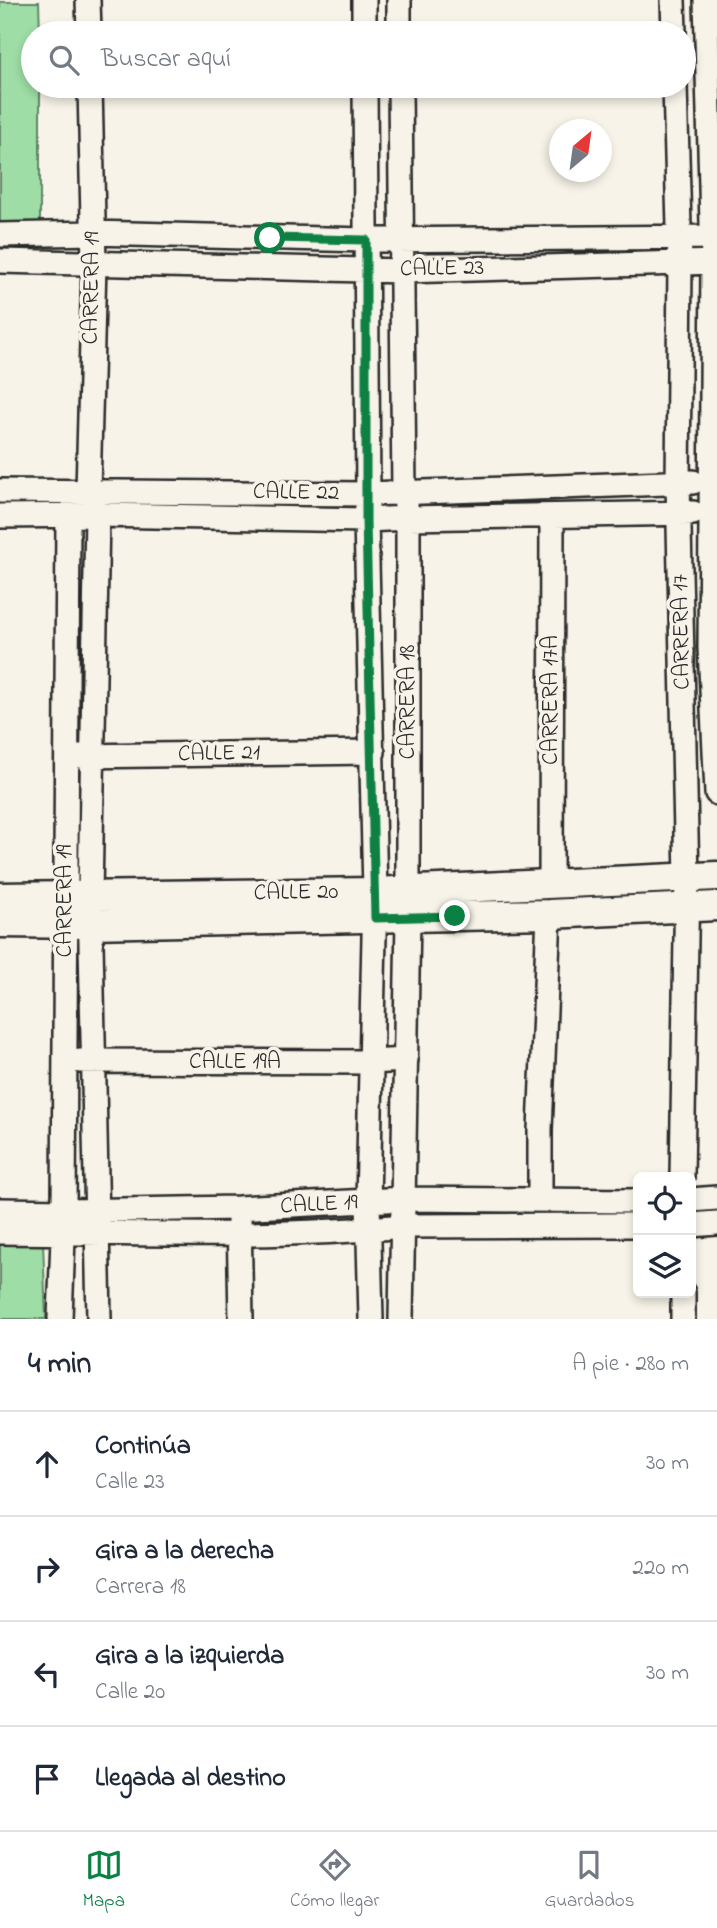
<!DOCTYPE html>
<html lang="es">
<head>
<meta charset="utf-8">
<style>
  :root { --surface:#fff; --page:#f6f6f7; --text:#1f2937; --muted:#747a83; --line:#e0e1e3; --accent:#0b8043 }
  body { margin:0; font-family:"Indie Flower",sans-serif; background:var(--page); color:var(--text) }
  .controls { position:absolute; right:21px; bottom:21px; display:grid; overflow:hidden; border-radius:10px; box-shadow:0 4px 10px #0003 }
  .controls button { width:63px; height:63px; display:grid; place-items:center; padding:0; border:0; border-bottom:2px solid var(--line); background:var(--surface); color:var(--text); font:35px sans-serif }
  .compass { position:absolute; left:549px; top:119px; width:63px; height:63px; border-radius:50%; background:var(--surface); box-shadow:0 4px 10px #0003; rotate:29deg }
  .stop { position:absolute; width:21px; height:21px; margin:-16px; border:5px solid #0b8043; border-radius:50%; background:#fff }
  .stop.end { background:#0b8043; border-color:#fff; box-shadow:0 2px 7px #0008 }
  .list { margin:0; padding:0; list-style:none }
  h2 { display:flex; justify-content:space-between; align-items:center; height:91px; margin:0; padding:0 28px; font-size:30px }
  h2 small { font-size:23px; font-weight:400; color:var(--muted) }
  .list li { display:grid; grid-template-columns:46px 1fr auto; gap:21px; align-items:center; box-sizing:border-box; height:105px; padding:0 28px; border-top:2px solid var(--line) }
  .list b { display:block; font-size:26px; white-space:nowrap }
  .list p { margin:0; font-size:23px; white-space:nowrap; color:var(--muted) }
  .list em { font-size:23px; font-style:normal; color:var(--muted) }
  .icon { flex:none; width:38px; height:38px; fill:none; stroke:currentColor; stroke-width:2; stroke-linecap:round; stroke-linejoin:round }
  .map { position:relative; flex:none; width:717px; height:1319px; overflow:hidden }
  .search { position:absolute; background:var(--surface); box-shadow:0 4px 10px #0003; left:21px; right:21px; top:21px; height:77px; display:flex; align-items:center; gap:18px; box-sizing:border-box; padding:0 24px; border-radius:38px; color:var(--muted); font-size:26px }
  .sheet { height:511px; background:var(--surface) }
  nav { display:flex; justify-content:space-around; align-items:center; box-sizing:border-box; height:98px; border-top:2px solid var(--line); background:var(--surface); font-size:19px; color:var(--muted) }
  nav a { display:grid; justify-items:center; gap:4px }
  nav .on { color:var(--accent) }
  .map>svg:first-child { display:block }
  .green { fill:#9edda6; stroke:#648468; stroke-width:2 }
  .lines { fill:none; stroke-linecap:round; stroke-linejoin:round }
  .minor-casing { stroke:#2b2b2b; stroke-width:28 }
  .tertiary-casing { stroke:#2b2b2b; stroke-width:33 }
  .minor { stroke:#f7f3e8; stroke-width:23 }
  .tertiary { stroke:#f7f3e8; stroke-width:28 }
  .route { stroke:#0b8043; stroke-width:9 }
  .labels { text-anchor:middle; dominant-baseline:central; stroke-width:7; stroke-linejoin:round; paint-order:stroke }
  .street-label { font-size:23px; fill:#2b2b2b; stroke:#f7f3e8 }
</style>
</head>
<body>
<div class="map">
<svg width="717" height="1319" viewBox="0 0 717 1319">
  <rect width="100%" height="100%" fill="#f7f3e8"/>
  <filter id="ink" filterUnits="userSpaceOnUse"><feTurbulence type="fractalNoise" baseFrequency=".0143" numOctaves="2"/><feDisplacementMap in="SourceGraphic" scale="14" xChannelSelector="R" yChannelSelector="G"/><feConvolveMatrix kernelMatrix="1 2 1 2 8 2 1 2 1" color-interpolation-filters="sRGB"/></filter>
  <g filter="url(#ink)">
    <!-- green -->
    <path class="green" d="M0,2H39L40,33H33V86H40V234H0Z
      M43,1242L46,1319H0V1243Z"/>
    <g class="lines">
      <!-- minor casing -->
      <g class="minor-casing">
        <path id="minor" d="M88,0L89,33
          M364,0V33
          M399,0V33
          M673,0L674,33
          M706,0L713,262L710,648L717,793
          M90,86L94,264L88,491L97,515L90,896L99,1319
          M365,86L368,494L366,520L375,892L368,1202L371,1319
          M400,86L404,493L408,518V917L401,1319
          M675,86L680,263L678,483L687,878L682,1177
          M0,235L93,233L366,240L717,237
          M0,261L403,271L717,262
          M0,491L368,494L693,482
          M0,516L97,515L366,520L408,518L693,513
          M78,756L373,752
          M551,884L552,516
          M80,1061L370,1062L406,1060
          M540,1200V1130L549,914
          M691,1200L717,1198
          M0,1210L64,1211L238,1208L404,1199L638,1201
          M239,1218L241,1319
          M691,1225L717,1223
          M0,1232C134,1233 270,1239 404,1226L638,1225
          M683,1293V1319
          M60,1319L64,1211L68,515L88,491"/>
      </g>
      <!-- tertiary casing -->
      <g class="tertiary-casing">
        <path id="tertiary" d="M0,897L375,892L717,876
          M0,923L91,924L549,914L717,906"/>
      </g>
      <!-- minor -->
      <use href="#minor" class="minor"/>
      <!-- tertiary -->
      <use href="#tertiary" class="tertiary"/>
    </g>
  </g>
  <g class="lines" filter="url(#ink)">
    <!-- route -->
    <path class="route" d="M270,238L366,240V520L375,918L455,916"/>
  </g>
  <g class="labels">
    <!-- street labels -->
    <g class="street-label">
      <text transform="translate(442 269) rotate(-1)">CALLE 23</text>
      <text transform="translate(92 288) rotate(-89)">CARRERA 19</text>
      <text transform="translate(296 493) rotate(1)">CALLE 22</text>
      <text transform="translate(682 632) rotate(-91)">CARRERA 17</text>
      <text transform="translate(551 700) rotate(-90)">CARRERA 17A</text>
      <text transform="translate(408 702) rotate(-90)">CARRERA 18</text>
      <text transform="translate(219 754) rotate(-1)">CALLE 21</text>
      <text transform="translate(296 893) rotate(-1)">CALLE 20</text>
      <text transform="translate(65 901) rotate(-90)">CARRERA 19</text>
      <text x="235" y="1062">CALLE 19A</text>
      <text transform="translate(319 1205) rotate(-3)">CALLE 19</text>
    </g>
  </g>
</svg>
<div class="controls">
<button><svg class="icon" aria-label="locate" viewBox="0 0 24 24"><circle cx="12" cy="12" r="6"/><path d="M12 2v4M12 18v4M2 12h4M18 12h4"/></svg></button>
<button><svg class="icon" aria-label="layers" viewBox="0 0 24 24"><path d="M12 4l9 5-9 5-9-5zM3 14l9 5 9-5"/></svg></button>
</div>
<svg class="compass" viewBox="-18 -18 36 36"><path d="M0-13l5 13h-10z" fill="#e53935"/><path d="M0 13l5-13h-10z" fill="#747a83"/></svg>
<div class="stop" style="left:270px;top:238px"></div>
<div class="stop end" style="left:455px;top:916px"></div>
<div class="search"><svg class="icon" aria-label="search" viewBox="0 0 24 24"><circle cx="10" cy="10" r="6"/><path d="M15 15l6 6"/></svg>Buscar aquí</div>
</div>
<section class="sheet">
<h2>4 min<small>A pie · 280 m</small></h2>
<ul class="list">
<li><svg class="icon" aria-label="ahead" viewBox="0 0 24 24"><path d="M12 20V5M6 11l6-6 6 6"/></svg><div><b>Continúa</b><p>Calle 23</p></div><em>30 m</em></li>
<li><svg class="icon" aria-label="right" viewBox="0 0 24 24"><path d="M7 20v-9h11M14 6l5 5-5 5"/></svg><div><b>Gira a la derecha</b><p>Carrera 18</p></div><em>220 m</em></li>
<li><svg class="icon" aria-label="left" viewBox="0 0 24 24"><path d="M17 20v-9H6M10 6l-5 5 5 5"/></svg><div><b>Gira a la izquierda</b><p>Calle 20</p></div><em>30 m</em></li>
<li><svg class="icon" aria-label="arrive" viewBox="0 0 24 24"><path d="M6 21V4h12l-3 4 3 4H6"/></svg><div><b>Llegada al destino</b></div></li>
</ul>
</section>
<nav>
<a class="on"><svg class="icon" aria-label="map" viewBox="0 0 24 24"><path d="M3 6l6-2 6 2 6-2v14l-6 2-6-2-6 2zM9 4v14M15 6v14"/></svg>Mapa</a>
<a><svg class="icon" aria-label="directions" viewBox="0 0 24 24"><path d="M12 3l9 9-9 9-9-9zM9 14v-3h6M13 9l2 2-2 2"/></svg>Cómo llegar</a>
<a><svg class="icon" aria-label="saved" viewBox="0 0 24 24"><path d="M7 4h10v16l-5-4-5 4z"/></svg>Guardados</a>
</nav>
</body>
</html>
